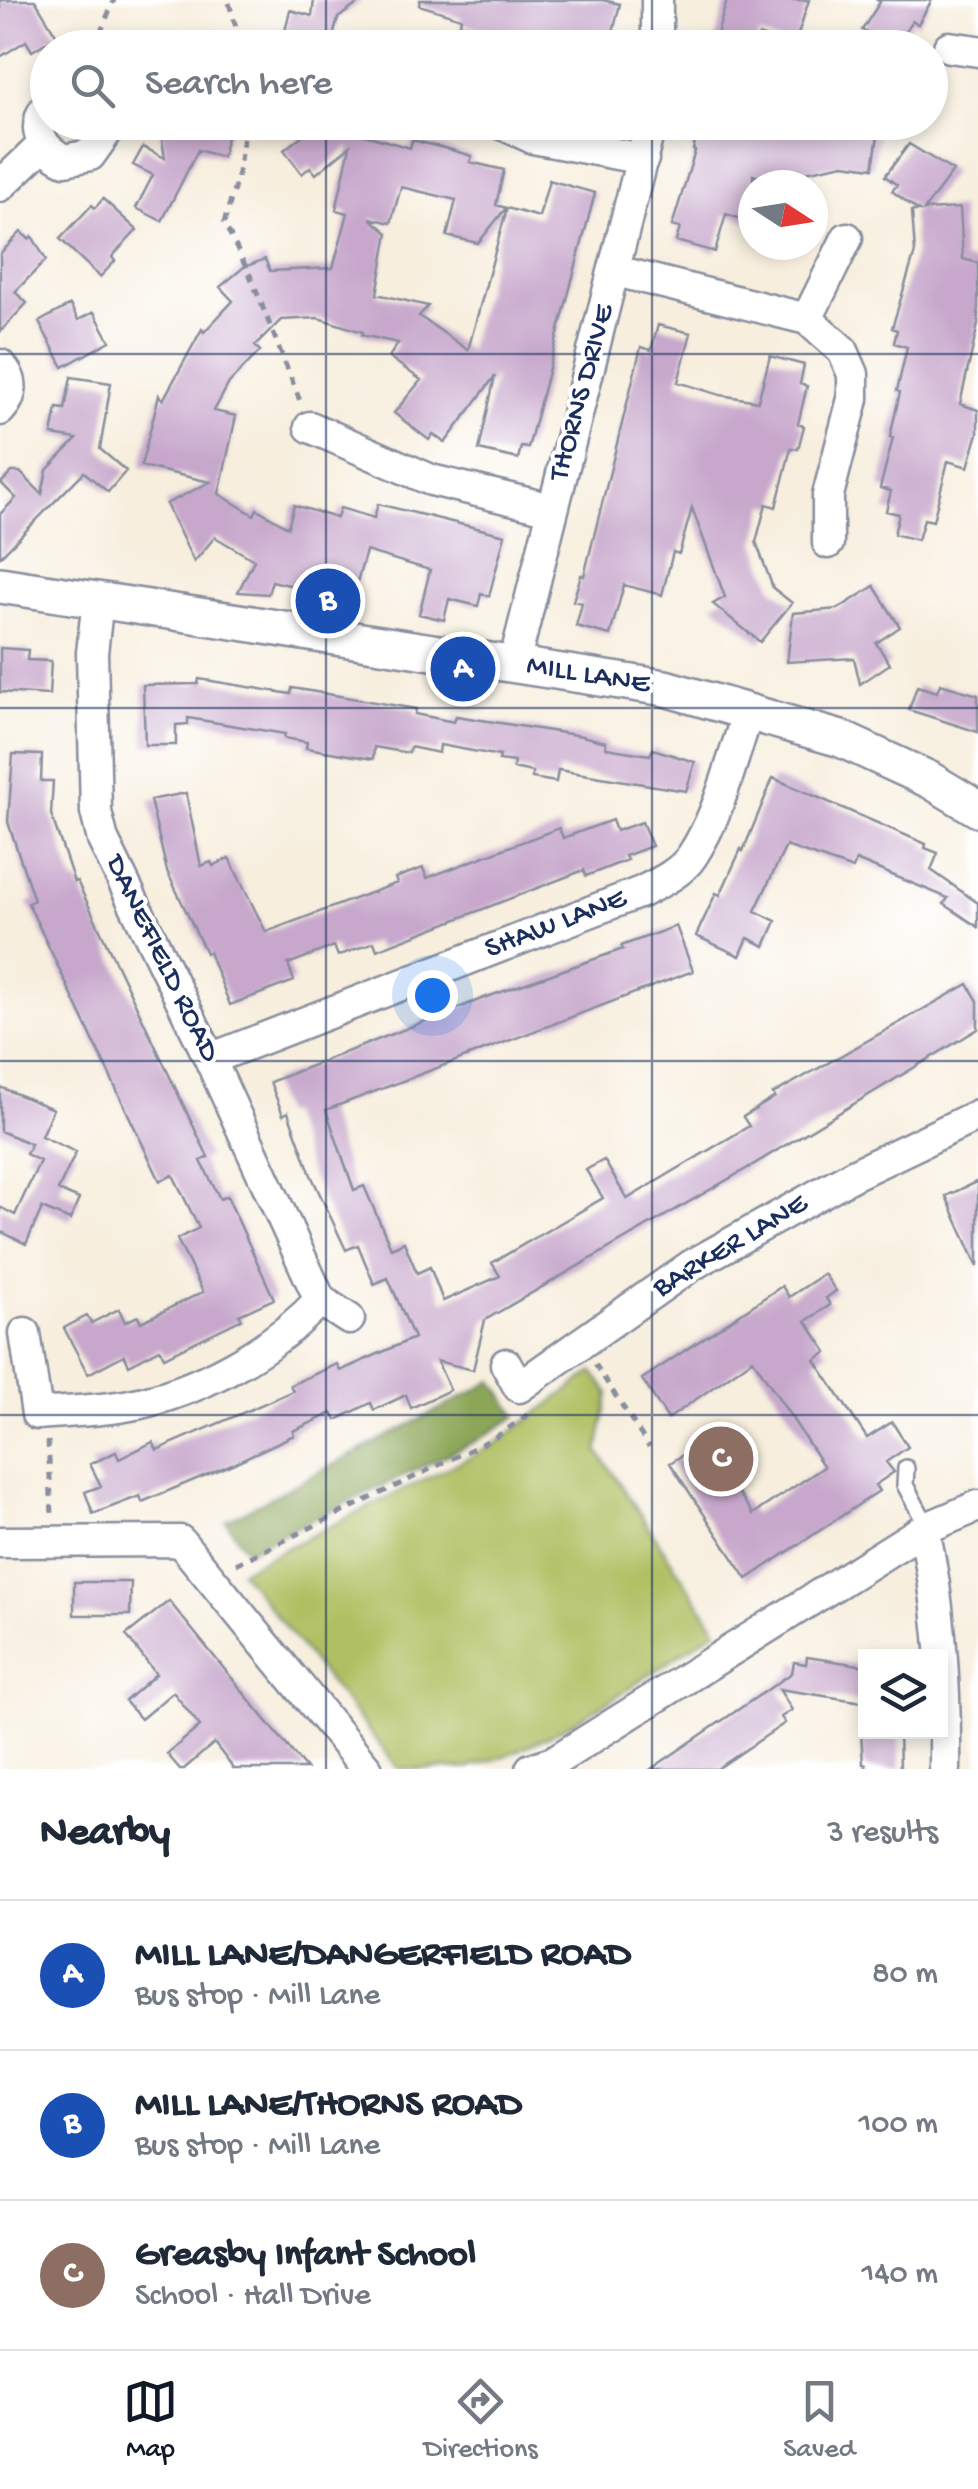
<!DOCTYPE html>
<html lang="en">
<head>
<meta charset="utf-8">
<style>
  :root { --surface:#fff; --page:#f2f2f3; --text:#1f2937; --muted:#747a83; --line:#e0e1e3; --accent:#111827 }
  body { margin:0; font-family:"Gochi Hand",sans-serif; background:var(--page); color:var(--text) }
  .controls { position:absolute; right:30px; bottom:30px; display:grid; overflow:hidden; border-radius:0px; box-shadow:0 5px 15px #0003 }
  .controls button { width:90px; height:90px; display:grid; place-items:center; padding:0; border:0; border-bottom:2px solid var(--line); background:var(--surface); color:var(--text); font:50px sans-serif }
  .compass { position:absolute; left:738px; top:170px; width:90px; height:90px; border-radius:50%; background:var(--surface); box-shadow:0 5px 15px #0003; rotate:102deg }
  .you { position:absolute; left:432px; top:995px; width:35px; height:35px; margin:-25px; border:8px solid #fff; border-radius:50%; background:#1a73e8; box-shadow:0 0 0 15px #1a73e833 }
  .badge { display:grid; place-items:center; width:65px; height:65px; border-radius:50%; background:var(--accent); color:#fff; font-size:32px; font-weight:700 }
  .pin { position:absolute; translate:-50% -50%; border:5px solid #fff; box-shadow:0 2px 10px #0006 }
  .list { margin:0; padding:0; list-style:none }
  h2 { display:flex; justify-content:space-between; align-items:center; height:130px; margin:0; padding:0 40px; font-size:42px }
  h2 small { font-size:32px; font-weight:400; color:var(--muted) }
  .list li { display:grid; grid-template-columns:65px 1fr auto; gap:30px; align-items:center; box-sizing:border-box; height:150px; padding:0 40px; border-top:2px solid var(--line) }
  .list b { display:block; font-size:38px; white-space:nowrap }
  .list p { margin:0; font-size:32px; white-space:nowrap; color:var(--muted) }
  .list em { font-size:32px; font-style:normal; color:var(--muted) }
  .icon { flex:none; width:55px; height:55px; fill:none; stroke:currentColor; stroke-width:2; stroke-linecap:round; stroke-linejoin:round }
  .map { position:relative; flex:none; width:978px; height:1769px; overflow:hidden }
  .search { position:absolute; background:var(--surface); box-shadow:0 5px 15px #0003; left:30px; right:30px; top:30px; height:110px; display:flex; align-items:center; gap:25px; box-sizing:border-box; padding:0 35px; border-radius:55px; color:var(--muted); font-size:38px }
  .sheet { height:580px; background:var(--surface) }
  nav { display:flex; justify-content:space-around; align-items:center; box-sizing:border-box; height:140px; border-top:2px solid var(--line); background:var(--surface); font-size:28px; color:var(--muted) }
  nav a { display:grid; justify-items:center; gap:5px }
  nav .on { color:var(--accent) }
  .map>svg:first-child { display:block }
  .green { fill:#b0bf62; stroke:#667760; stroke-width:2.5 }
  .forest { fill:#8ca658; stroke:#546a5b; stroke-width:2.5 }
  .building { fill:#c7a8cc }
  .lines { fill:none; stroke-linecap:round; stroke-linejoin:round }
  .service-casing { stroke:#898e9e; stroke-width:20 }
  .minor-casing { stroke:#898e9e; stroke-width:35 }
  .tertiary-casing { stroke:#898e9e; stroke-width:40 }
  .path { stroke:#898e9e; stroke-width:5; stroke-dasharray:8 8; stroke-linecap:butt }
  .service { stroke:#fff; stroke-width:15 }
  .minor { stroke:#fff; stroke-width:30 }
  .tertiary { stroke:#fff; stroke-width:35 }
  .grid { fill:none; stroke:#1b2f5e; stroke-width:2.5; stroke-opacity:0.55 }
  .labels { text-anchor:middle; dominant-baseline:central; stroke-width:8; stroke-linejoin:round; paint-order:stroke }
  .street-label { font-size:30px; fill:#1b2f5e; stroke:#fff }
</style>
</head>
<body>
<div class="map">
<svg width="978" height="1769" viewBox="0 0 978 1769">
  <rect width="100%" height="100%" fill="#fff"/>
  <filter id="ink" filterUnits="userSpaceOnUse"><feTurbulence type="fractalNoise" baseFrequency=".01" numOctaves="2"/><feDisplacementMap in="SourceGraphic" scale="20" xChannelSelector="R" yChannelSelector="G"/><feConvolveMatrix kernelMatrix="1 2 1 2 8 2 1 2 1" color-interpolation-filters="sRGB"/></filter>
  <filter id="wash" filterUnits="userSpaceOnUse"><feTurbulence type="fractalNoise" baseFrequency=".0048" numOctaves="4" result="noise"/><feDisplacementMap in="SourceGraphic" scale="40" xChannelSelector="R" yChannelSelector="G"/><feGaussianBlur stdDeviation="2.25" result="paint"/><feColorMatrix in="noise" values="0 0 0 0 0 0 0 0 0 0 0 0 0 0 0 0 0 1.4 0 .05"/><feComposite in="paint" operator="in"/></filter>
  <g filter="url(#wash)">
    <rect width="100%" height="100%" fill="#f7eedd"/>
    <!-- green -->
    <path class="green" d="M593,1372L609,1393L598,1451L717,1630C639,1680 559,1743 468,1768C447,1769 421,1769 399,1769L240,1571L494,1445Z"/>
    <!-- forest -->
    <path class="forest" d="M493,1381L517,1416L476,1441L247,1551L226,1521Z"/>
    <g id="blocks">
      <!-- building -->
      <path class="building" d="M0,0H35L57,36L32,51L26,41L0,57Z
        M314,0H363L338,18L330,48H281L290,10L312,16Z
        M420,0H603L620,4L609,48H492L496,33L460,23L461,18L419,5Z
        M727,0H809L794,47L759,35L755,48H713Z
        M877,0H932L918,24L912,21L895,48H860L868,34L862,30L880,2Z
        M159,122H230L222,157L198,150L162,221L136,208L153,175L133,165L143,147L165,158Z
        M319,122H351V131L410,148L412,140L448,149L472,156L470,162L504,170L496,205L506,208L478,243L447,236L456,200L401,187L391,223L370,218L388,233L377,294L428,306L419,316L468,350L507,208L539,217L549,180L595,193L528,448L521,447L518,459L479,450L495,376L445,443L433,434L429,440L394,413L421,380L389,357L398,343L362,335L363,332L318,318L281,320L255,346L260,351L229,383L214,411L236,416L219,494L254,515L257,509L288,527L294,505L337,518L340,508L374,518L378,504L505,535L489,596L481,594L478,606L449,599L444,620L419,614L430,570L366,551L354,593L322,584L320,592L272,581L268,594L238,592L254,560L215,537L194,562L166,504L210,482L141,466L159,395L163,400L202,329L204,332L233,301L220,287L244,267L265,259L270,271L333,268L348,213L336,210L350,146L316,174L310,167L302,174L284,150Z
        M700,122L754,135L758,122H777L801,131L837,123L879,129L873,168L844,164L767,180L753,175V223L726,214L715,252L676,241L680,228L672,226L695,151L693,150Z
        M909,144L953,171L924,210L960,208L963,259L978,263V324L960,404L978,410V433L968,467L948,461L933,521L924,519L918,540L894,534L899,514L886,511L891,491L880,488L893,438L890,437L900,392L897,391L907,347L894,343L897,330L892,328L915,252L912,211H919L892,191L897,185L885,176Z
        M103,199L137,230L112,257L115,261L100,277L60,239L92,205L95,208Z
        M21,232L29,239L32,236L46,260L15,292L27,303L0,332V254Z
        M70,305L78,320L94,312L110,341L63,367L39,322Z
        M658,325L691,333L678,382L720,395L758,401L770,356L804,365L800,384L807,386L798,424L804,426L798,449L791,448L776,507L766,504L756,542L773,588L792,603L760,642L713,604L725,597L692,508L679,554L673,552L662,595L624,585L610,635L576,626L582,603L573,601L581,575L584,576L641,347L651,350Z
        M71,377L111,383L100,449L126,471L108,492L84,472L0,557V514L16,498L1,483L12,472H20L42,494L47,470L77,439L52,435L57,408L65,409Z
        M874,586L900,627L876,643L890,664L860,684L854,658L787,662L793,613L838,609Z
        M0,648L28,650L27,660L51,661L49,695L0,692Z
        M199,679L291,694L292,688L416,709L415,714L454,722L456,716L582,736L606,742V748L650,755L653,749L695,762L686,791L558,770L556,782L532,778V772L513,768L514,762L499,760L500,756L440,745L439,753L410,747L409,753L374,747L373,759L306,748L307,742L284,738L285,734L188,718V724L176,725V745H145L143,685L198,684Z
        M940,684L978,695V732L909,710L917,686L937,692Z
        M13,754L42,755L41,781H53L51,814L74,882L77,881L208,1157L201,1161L220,1199L227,1196L274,1299L239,1315L242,1319L164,1357L160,1349L129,1365L124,1355L88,1374L64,1328L87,1316L91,1323L119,1309L125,1322L138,1316L141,1322L203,1292L177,1239L199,1228L173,1175L160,1181L28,903L34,900L8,822Z
        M773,778L926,844L925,848L938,853L931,870L978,903V927L944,904L948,898L856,860L853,869L786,846L755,911L776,921L765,946L748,938L740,956L696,936L716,893L720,895L741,849L743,851Z
        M186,793L201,866L211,862L213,866L229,858L266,932L397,883L395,878L423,868L427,878L559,828L563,838L612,820L616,831L642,822L652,846L625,856L627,860L586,876L584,870L377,950L374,942L338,956L334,946L288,964L294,981L230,1005L209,952L206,953L167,871L150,800Z
        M676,926L693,971L326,1110L354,1190L364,1186L391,1248L404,1242L417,1273L430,1267L443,1301L500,1276L492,1263L603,1198L586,1170L604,1160L627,1199L749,1126L743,1117L775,1097L773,1094L968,984L978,1001V1029L746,1169L485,1320L473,1370L437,1361L450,1390L411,1408L406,1395L374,1410L371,1403L336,1420L332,1413L293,1431L294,1435L232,1464L142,1502L140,1496L93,1514L85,1492L101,1486L90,1464L116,1452L119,1459L153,1442L157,1450L293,1391L290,1385L337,1364L340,1371L414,1338L388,1278L374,1284L358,1245L346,1250L311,1175L288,1112L283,1115L270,1082L484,998L623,949L621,946Z
        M0,1087L53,1109L41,1136L76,1152L58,1190L79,1199L70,1220L42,1208L26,1244L0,1231V1207L15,1215L40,1161L26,1154L31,1144L0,1131Z
        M978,1181V1267L946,1196Z
        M824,1274L836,1291L826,1298L830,1305L806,1321L827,1352L815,1360L867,1438L892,1422L908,1447L886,1462L894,1472L875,1485L879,1491L747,1579L670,1463L711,1437L734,1473L728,1478L753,1514L824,1467L753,1359L668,1419L642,1379L782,1286L789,1297Z
        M74,1582H131L130,1615H74Z
        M169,1601L195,1633L306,1769H234L214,1743L184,1769H180L167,1754L200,1726L173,1692L141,1719L125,1701L156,1674L126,1635Z
        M807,1657L866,1666L863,1702L779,1689L792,1710L781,1717L785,1723L717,1769H651L792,1673L794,1662L806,1664Z
        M861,1732H899L900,1769H866V1764H863Z"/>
    </g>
  </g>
  <g filter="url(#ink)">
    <use href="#blocks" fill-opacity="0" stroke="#898e9e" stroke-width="2.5"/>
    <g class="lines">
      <!-- service casing -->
      <g class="service-casing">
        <path id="service" d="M906,1468L905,1485L928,1528"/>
      </g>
      <!-- minor casing -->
      <g class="minor-casing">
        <path id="minor" d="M949,47L978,51
          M657,48V0
          M48,104C31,127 39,148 65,160L90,155L105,134V122
          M498,122L533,138L643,159
          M0,186L43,145
          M616,271L807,319L843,351L853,374V399L828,495V543
          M807,319L847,238
          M0,365C14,379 14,395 0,410
          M310,427L431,480L552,509
          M98,599L92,653L96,812L103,840L210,1059L320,1300L349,1319
          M514,664L651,122
          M210,1059L641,892C659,883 681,873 692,856C720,814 732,758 749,710
          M25,1333L37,1414C68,1411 100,1411 130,1405C197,1393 275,1349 320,1300
          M506,1364L519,1387L692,1265L853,1175L978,1115
          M924,1529C941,1608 946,1688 945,1769
          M0,1542L180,1541L367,1769
          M531,1769L553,1762L924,1529L978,1506"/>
      </g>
      <!-- tertiary casing -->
      <g class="tertiary-casing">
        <path id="tertiary" d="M0,585L665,688L841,739L930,780L978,809"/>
      </g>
      <!-- path -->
      <path class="path" d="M229,3L242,48
        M94,48L114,0
        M246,122L237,179L224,223L250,275L300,401
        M595,1364L649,1447
        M48,1441L52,1515
        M236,1564L496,1437L529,1414"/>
      <!-- service -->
      <use href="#service" class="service"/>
      <!-- minor -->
      <use href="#minor" class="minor"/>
      <!-- tertiary -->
      <use href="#tertiary" class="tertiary"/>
    </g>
  </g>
  <!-- grid -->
  <path class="grid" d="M326,0V48M652,0V48M326,122V1769M652,122V1769M0,354H978M0,708H978M0,1061H978M0,1415H978"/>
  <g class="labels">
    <!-- street labels -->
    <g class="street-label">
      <text transform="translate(583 393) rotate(-75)">THORNS DRIVE</text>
      <text transform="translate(588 676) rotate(9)">MILL LANE</text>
      <text transform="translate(556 925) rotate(-21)">SHAW LANE</text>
      <text transform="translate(161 959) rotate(64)">DANEFIELD ROAD</text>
      <text transform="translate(731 1247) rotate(-31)">BARKER LANE</text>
    </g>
  </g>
</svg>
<div class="controls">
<button><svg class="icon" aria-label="layers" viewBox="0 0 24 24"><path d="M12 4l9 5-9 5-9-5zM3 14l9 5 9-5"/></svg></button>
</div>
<svg class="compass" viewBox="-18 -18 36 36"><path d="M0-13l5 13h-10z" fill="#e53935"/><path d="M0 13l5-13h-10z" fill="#747a83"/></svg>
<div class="you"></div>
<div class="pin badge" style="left:463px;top:669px;background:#1a4fb4">A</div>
<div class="pin badge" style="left:328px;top:601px;background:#1a4fb4">B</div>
<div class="pin badge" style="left:721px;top:1459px;background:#8d6e63">C</div>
<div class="search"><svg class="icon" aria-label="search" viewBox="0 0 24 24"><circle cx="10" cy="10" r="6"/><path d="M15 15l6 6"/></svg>Search here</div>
</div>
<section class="sheet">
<h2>Nearby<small>3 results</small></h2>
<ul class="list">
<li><span class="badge" style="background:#1a4fb4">A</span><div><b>MILL LANE/DANGERFIELD ROAD</b><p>Bus stop · Mill Lane</p></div><em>80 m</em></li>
<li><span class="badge" style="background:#1a4fb4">B</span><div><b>MILL LANE/THORNS ROAD</b><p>Bus stop · Mill Lane</p></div><em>100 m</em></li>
<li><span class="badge" style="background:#8d6e63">C</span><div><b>Greasby Infant School</b><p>School · Hall Drive</p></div><em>140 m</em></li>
</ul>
</section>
<nav>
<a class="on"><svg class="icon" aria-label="map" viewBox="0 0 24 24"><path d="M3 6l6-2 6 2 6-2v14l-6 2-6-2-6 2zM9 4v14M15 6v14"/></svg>Map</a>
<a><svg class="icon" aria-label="directions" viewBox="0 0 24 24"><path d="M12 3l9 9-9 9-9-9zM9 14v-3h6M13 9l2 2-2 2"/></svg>Directions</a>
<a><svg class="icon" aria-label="saved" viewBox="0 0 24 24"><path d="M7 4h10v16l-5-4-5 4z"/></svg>Saved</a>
</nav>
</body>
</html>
